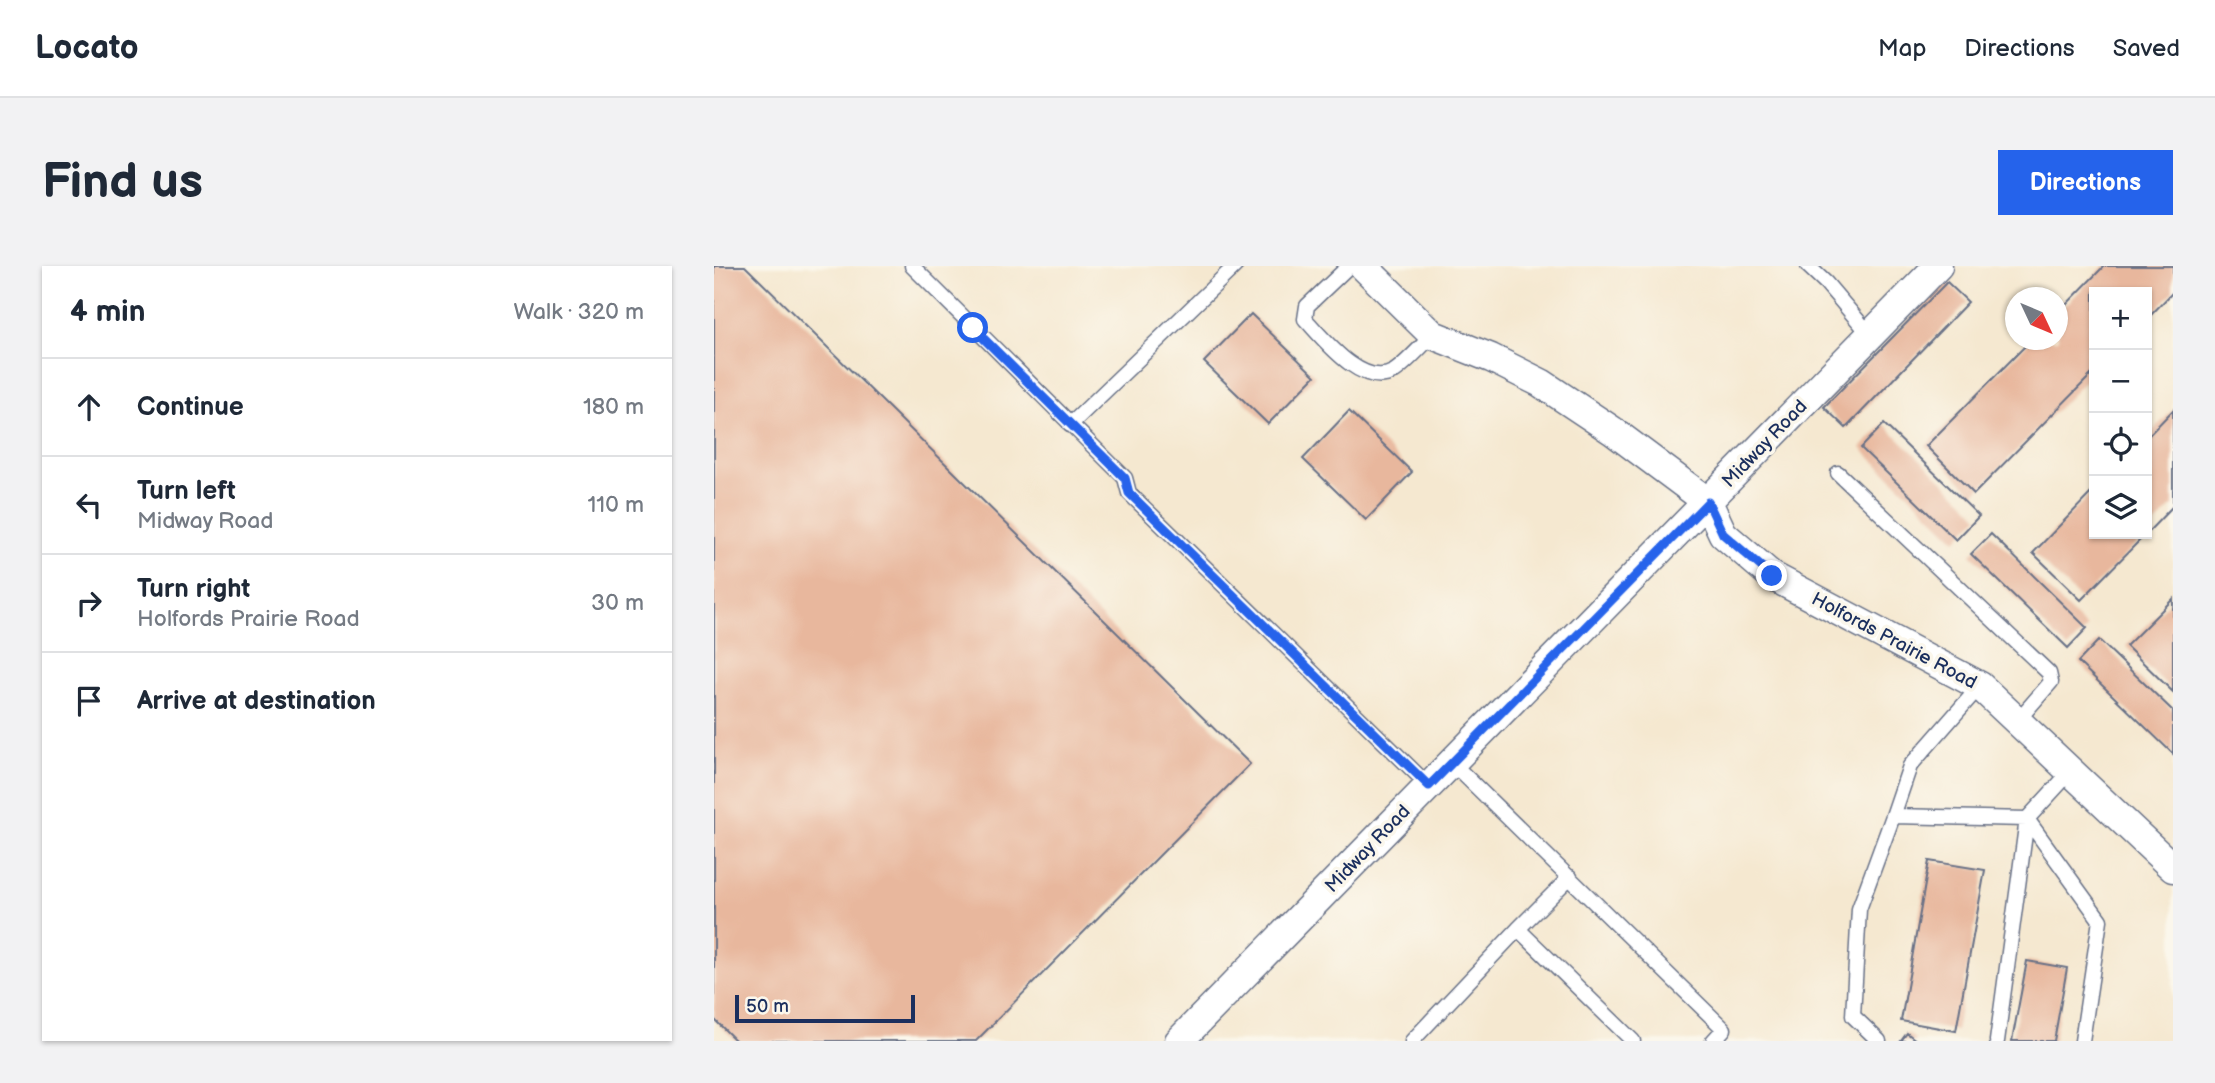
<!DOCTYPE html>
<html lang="en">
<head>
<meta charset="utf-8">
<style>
  :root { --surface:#fff; --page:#f2f2f3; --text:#1f2937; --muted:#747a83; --line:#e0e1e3; --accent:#2563eb }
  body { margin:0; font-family:"Balsamiq Sans",sans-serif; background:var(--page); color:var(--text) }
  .controls { position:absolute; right:21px; top:21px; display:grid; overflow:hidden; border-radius:0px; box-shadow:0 2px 5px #0004 }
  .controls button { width:63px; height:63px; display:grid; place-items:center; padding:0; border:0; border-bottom:2px solid var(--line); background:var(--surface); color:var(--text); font:35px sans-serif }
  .compass { position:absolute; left:1291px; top:21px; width:63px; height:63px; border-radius:50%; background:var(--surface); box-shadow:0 2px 5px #0004; rotate:134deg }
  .scale { position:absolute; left:21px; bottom:18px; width:180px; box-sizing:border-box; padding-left:7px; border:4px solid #1b2f5e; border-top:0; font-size:19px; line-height:24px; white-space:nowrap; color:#1b2f5e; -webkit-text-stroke:5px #fbf7ec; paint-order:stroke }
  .stop { position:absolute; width:21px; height:21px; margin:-16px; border:5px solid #2563eb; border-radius:50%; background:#fff }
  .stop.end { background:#2563eb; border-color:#fff; box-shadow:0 2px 7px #0008 }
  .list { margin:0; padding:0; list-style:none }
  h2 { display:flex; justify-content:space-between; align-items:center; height:91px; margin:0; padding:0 28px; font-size:30px }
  h2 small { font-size:23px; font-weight:400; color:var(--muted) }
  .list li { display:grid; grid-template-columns:46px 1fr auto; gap:21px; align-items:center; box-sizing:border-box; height:98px; padding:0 28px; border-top:2px solid var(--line) }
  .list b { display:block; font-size:26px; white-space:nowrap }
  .list p { margin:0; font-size:23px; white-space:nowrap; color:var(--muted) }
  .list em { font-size:23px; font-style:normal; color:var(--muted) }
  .icon { flex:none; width:38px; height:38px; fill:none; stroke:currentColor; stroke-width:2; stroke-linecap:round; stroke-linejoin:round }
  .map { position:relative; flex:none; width:1459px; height:775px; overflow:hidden; border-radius:0px }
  header { display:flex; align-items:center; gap:42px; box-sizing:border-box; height:98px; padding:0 35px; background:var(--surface); border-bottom:2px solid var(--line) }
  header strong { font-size:33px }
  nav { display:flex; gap:38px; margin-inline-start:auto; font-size:24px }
  .intro { display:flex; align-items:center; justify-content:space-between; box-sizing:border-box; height:168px; padding:0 42px }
  h1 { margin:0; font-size:49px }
  .button { padding:18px 32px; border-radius:0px; background:var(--accent); color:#fff; font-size:24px; font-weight:700 }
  main { display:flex; gap:42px; padding:0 42px }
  aside { flex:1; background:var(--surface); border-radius:0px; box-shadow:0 2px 5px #0004 }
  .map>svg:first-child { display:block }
  .building { fill:#e8b79d }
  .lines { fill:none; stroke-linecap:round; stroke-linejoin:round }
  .service-casing { stroke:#677086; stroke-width:17 }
  .minor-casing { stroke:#677086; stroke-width:31 }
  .service { stroke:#fff; stroke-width:14 }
  .minor { stroke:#fff; stroke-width:28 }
  .route { stroke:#2563eb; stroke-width:9 }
  .labels { text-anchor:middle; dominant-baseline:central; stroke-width:7; stroke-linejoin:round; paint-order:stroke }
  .street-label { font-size:19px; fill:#1b2f5e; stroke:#fbf7ec }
</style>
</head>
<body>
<header>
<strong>Locato</strong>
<nav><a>Map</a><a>Directions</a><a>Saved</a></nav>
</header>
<div class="intro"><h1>Find us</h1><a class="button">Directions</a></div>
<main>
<aside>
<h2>4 min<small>Walk · 320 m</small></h2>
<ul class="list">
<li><svg class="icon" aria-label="ahead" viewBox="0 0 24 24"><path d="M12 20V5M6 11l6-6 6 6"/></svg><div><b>Continue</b></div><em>180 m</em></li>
<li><svg class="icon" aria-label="left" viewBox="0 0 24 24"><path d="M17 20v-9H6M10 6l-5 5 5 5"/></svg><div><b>Turn left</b><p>Midway Road</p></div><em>110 m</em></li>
<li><svg class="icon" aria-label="right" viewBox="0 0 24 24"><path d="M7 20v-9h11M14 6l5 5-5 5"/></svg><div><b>Turn right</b><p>Holfords Prairie Road</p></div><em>30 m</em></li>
<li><svg class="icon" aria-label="arrive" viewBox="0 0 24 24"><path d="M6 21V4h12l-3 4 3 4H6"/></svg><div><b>Arrive at destination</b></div></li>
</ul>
</aside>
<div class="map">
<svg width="1459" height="775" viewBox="0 0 1459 775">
  <rect width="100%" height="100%" fill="#fbf7ec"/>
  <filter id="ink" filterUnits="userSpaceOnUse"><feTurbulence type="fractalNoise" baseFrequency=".0143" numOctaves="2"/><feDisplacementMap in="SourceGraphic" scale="14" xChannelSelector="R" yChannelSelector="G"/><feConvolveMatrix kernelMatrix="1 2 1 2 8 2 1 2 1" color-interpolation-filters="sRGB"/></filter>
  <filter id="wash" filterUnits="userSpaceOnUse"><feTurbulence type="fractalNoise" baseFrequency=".00686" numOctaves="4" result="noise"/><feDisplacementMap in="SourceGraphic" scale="28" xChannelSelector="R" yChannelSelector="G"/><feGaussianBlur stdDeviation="1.57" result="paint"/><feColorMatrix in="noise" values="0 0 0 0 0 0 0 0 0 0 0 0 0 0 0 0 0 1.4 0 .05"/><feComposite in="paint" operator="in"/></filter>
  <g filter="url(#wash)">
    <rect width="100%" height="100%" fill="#f5e8d0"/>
    <g id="blocks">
      <!-- building -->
      <path class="building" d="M0,0H31L536,498L262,775H22L0,753Z
        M1390,0H1459V26L1433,53V26H1380V106L1260,228L1212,180L1317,74H1344V47Z
        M1233,16L1254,36L1132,162L1110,141Z
        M537,48L601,110L554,158L490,96Z
        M1459,144V240L1433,267V171Z
        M635,145L698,206L652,254L589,193Z
        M1170,158L1265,250L1242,274L1147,182Z
        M1380,224V268H1432L1367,334L1319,287Z
        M1277,268L1373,362L1354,382L1257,288Z
        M1459,333V426L1412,380Z
        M1385,374L1459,445V488L1364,396Z
        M1215,595L1271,604L1242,765L1187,755Z
        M1313,695L1353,702L1340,775H1298Z
        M1193,767L1203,775H1187Z"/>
    </g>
  </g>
  <g filter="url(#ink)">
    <use href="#blocks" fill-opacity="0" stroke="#677086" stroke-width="2"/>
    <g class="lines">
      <!-- service casing -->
      <g class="service-casing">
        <path id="service" d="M198,0L411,212L415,227L715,520
          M635,0L593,40L591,53C609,72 648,123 679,106C691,99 708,79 719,69
          M1094,0L1112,17L1157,70
          M356,159L521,0
          M1124,207L1335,407L1337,416L1304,454
          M1266,420L1196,500L1179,550L1313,553L1386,654L1368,775
          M738,497L1010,763L999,775
          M856,611L804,663L919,775
          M698,775L804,663
          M1165,775L1139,750L1145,643L1179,550
          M1283,775L1313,553L1357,505"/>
      </g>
      <!-- minor casing -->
      <g class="minor-casing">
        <path id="minor" d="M649,0L719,69L777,92L827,117L899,165L994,236L1009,268L1058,310L1266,420L1459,602
          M465,775L1224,0"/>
      </g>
      <!-- service -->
      <use href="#service" class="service"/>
      <!-- minor -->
      <use href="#minor" class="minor"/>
    </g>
  </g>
  <g class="lines" filter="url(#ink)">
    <!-- route -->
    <path class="route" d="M259,62L411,212L415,227L715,520L994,236L1009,268L1058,310"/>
  </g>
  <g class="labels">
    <!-- street labels -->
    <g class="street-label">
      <text transform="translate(1051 178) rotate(-46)">Midway Road</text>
      <text transform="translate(1180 375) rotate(28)">Holfords Prairie Road</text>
      <text transform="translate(654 583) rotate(-46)">Midway Road</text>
    </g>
  </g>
</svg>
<div class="controls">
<button>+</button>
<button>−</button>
<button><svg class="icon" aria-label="locate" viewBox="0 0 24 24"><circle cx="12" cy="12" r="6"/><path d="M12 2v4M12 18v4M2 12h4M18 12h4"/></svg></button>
<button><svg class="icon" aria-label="layers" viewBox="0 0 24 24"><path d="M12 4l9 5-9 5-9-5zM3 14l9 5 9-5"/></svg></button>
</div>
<svg class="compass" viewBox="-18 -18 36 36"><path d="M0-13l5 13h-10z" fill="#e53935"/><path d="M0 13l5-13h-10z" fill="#747a83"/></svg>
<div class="scale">50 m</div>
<div class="stop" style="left:259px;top:62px"></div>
<div class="stop end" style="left:1058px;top:310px"></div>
</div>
</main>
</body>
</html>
